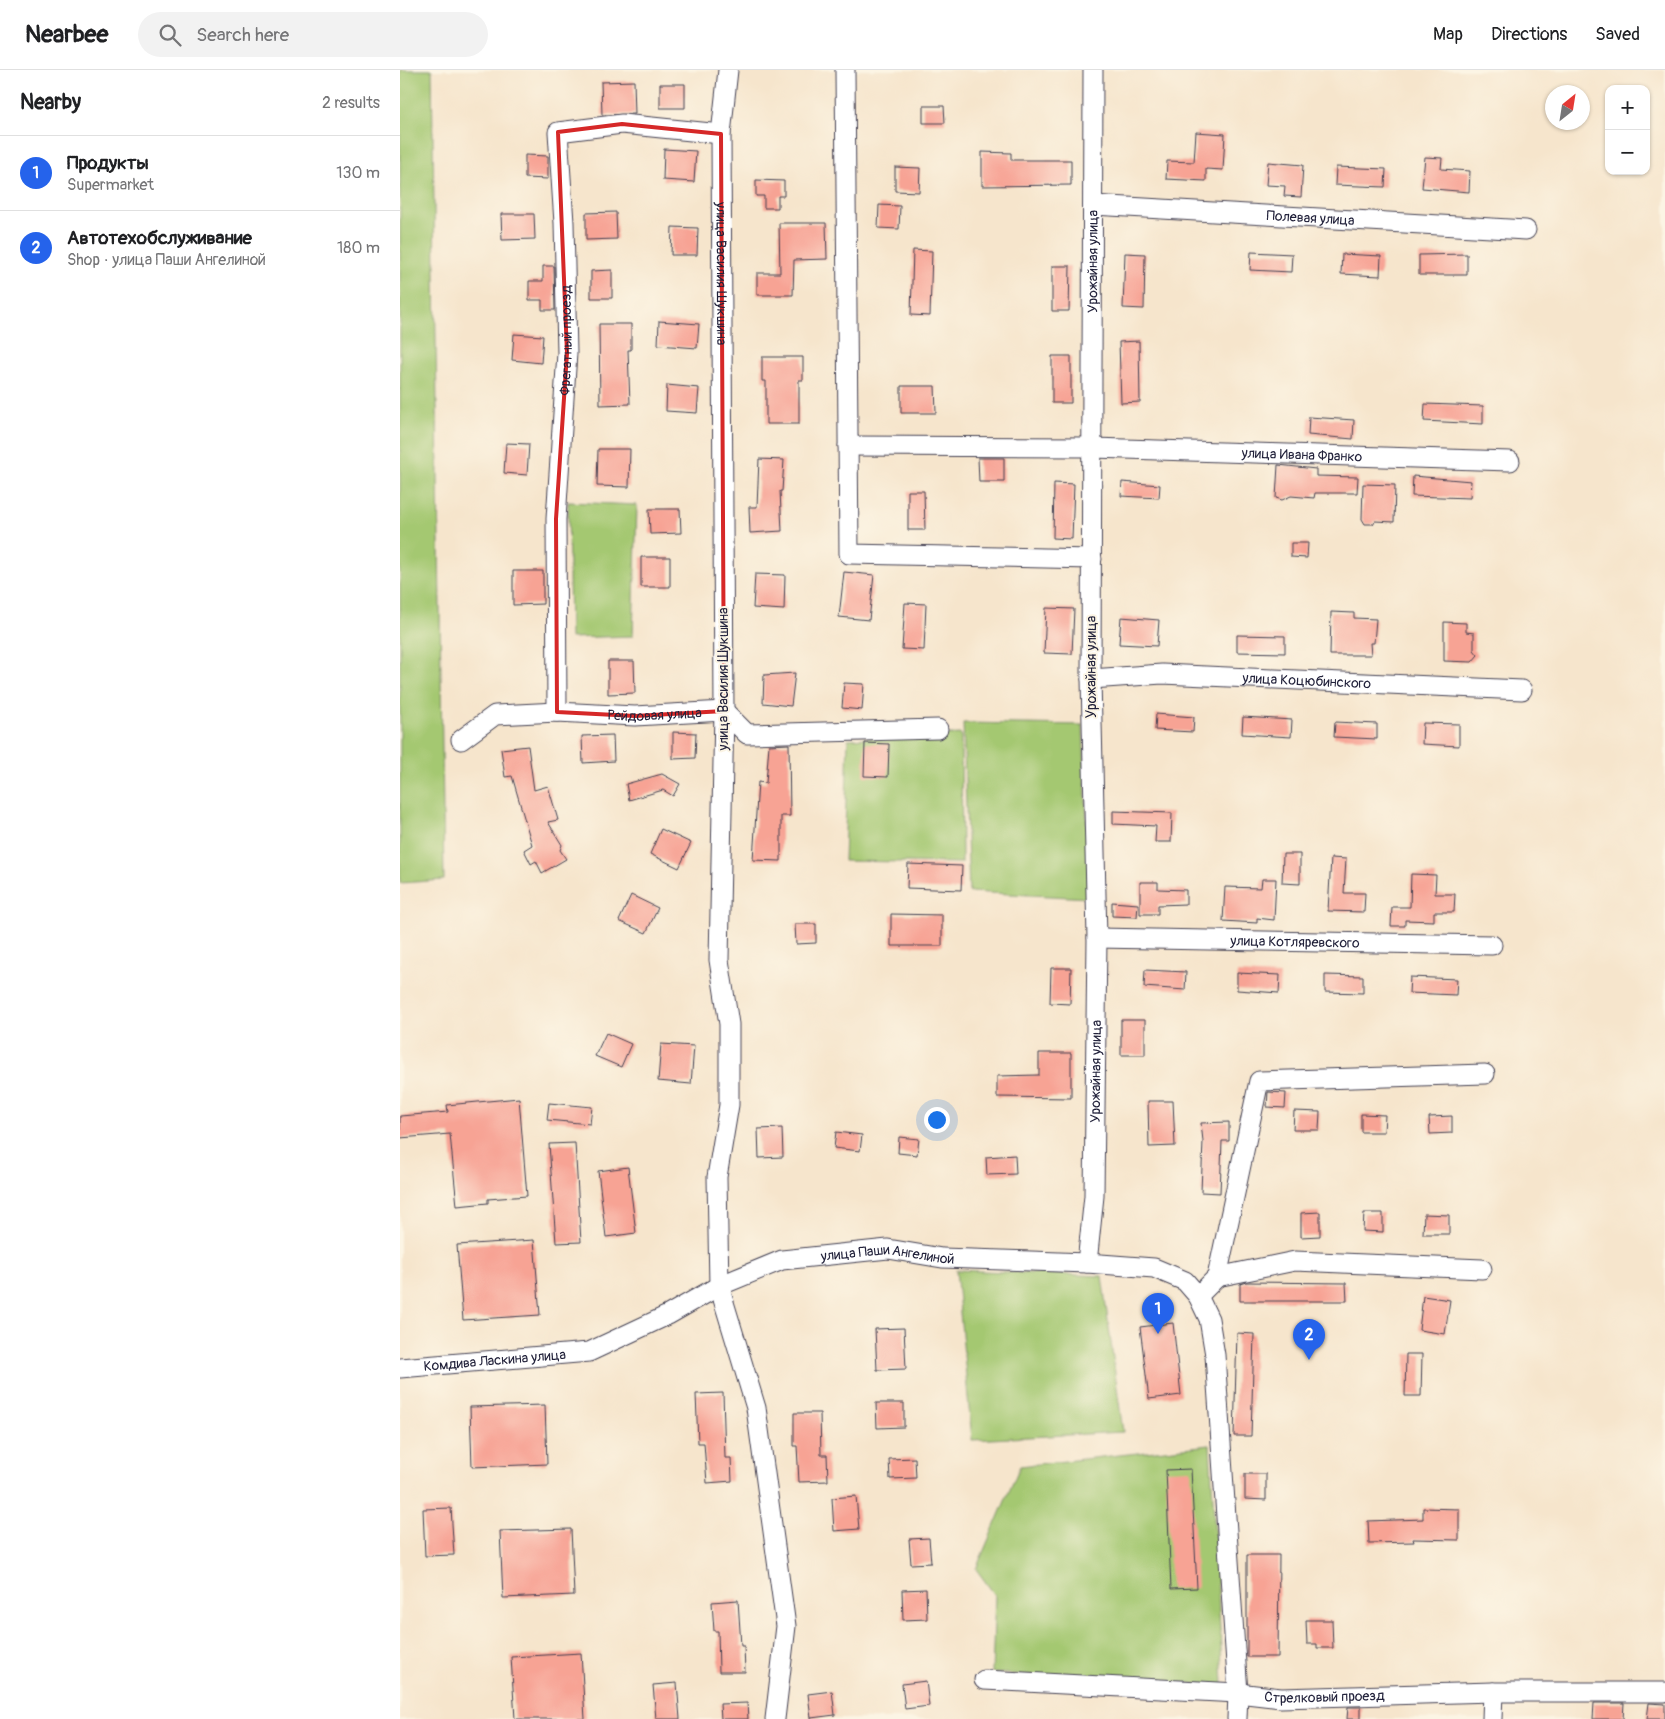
<!DOCTYPE html>
<html lang="en">
<head>
<meta charset="utf-8">
<style>
  :root { --surface:#fff; --page:#f2f2f2; --text:#202124; --muted:#757577; --line:#e0e0e0; --accent:#2563eb }
  body { margin:0; font-family:Pangolin,sans-serif; background:var(--page); color:var(--text) }
  .controls { position:absolute; right:15px; top:15px; display:grid; overflow:hidden; border-radius:10px; box-shadow:0 1px 4px #0004 }
  .controls button { width:45px; height:45px; display:grid; place-items:center; padding:0; border:0; border-bottom:1px solid var(--line); background:var(--surface); color:var(--text); font:25px sans-serif }
  .compass { position:absolute; left:1145px; top:15px; width:45px; height:45px; border-radius:50%; background:var(--surface); box-shadow:0 1px 4px #0004; rotate:30deg }
  .you { position:absolute; left:536px; top:1049px; width:18px; height:18px; margin:-12px; border:4px solid #fff; border-radius:50%; background:#1a73e8; box-shadow:0 0 0 8px #1a73e833 }
  .badge { display:grid; place-items:center; width:32px; height:32px; border-radius:50%; background:var(--accent); color:#fff; font-size:16px; font-weight:700 }
  .pin { position:absolute; translate:-50% -41px; filter:drop-shadow(0 1px 2px #0008) }
  .pin::after { content:''; position:absolute; top:26px; width:18px; height:15px; background:inherit; clip-path:polygon(0 0,100% 0,50% 100%) }
  .list { margin:0; padding:0; list-style:none }
  h2 { display:flex; justify-content:space-between; align-items:center; height:65px; margin:0; padding:0 20px; font-size:21px }
  h2 small { font-size:16px; font-weight:400; color:var(--muted) }
  .list li { display:grid; grid-template-columns:32px 1fr auto; gap:15px; align-items:center; box-sizing:border-box; height:75px; padding:0 20px; border-top:1px solid var(--line) }
  .list b { display:block; font-size:19px; white-space:nowrap }
  .list p { margin:0; font-size:16px; white-space:nowrap; color:var(--muted) }
  .list em { font-size:16px; font-style:normal; color:var(--muted) }
  .icon { flex:none; width:28px; height:28px; fill:none; stroke:currentColor; stroke-width:2; stroke-linecap:round; stroke-linejoin:round }
  .map { position:relative; flex:none; width:1265px; height:1649px; overflow:hidden }
  header { display:flex; align-items:center; gap:30px; box-sizing:border-box; height:70px; padding:0 25px; background:var(--surface); border-bottom:1px solid var(--line) }
  header strong { font-size:24px }
  nav { display:flex; gap:28px; margin-inline-start:auto; font-size:18px }
  .search { width:350px; height:45px; background:var(--page); display:flex; align-items:center; gap:12px; box-sizing:border-box; padding:0 18px; border-radius:28px; color:var(--muted); font-size:19px }
  main { display:flex }
  aside { flex:1; background:var(--surface) }
  .map>svg:first-child { display:block }
  .green { fill:#a4c871; stroke:#637556 }
  .building { fill:#f7a394 }
  .lines { fill:none; stroke-linecap:round; stroke-linejoin:round }
  .street-casing { stroke:#423f51; stroke-width:21 }
  .street { stroke:#fff; stroke-width:19 }
  .marked { fill:none; stroke:#d62828; stroke-width:4; stroke-linejoin:round }
  .labels { text-anchor:middle; dominant-baseline:central; stroke-width:4; stroke-linejoin:round; paint-order:stroke }
  .street-label { font-size:14px; fill:#22223b; stroke:#fcf5e5 }
</style>
</head>
<body>
<header>
<strong>Nearbee</strong>
<div class="search"><svg class="icon" aria-label="search" viewBox="0 0 24 24"><circle cx="10" cy="10" r="6"/><path d="M15 15l6 6"/></svg>Search here</div>
<nav><a>Map</a><a>Directions</a><a>Saved</a></nav>
</header>
<main>
<aside>
<h2>Nearby<small>2 results</small></h2>
<ul class="list">
<li><span class="badge">1</span><div><b>Продукты</b><p>Supermarket</p></div><em>130 m</em></li>
<li><span class="badge">2</span><div><b>Автотехобслуживание</b><p>Shop · улица Паши Ангелиной</p></div><em>180 m</em></li>
</ul>
</aside>
<div class="map">
<svg width="1265" height="1649" viewBox="0 0 1265 1649">
  <rect width="100%" height="100%" fill="#fcf5e5"/>
  <filter id="ink" filterUnits="userSpaceOnUse"><feTurbulence type="fractalNoise" baseFrequency=".02" numOctaves="2"/><feDisplacementMap in="SourceGraphic" scale="10" xChannelSelector="R" yChannelSelector="G"/><feConvolveMatrix kernelMatrix="1 2 1 2 8 2 1 2 1" color-interpolation-filters="sRGB"/></filter>
  <filter id="wash" filterUnits="userSpaceOnUse"><feTurbulence type="fractalNoise" baseFrequency=".0096" numOctaves="4" result="noise"/><feDisplacementMap in="SourceGraphic" scale="20" xChannelSelector="R" yChannelSelector="G"/><feGaussianBlur stdDeviation="1.12" result="paint"/><feColorMatrix in="noise" values="0 0 0 0 0 0 0 0 0 0 0 0 0 0 0 0 0 1.4 0 .05"/><feComposite in="paint" operator="in"/></filter>
  <g filter="url(#wash)">
    <rect width="100%" height="100%" fill="#f6e5cc"/>
    <!-- green -->
    <path class="green" d="M0,0H32L44,810L0,813Z
      M168,432L237,435L233,566L170,568Z
      M563,653L683,655L690,828L569,822Z
      M561,664L562,793L444,791L448,669Z
      M556,1200L702,1206L723,1362L572,1370Z
      M810,1375L823,1615L592,1603L595,1525L576,1499L620,1396Z"/>
    <g id="blocks">
      <!-- building -->
      <path class="building" d="M234,11L235,44L202,45L201,12Z
        M260,14H285V38H260Z
        M523,36H544L545,53H523Z
        M796,62L825,64L823,100L806,99V111L766,109L767,91L794,92Z
        M264,79L296,81L294,112L263,110Z
        M582,82L611,83V90H671V115L582,116Z
        M125,85L148,86V109L125,108Z
        M1025,87L1042,88L1041,99L1070,101L1069,122L1022,118Z
        M868,92L903,95L901,127L884,126L885,116L866,115Z
        M495,97L520,98L519,122L495,121Z
        M936,97L986,99L985,117L935,115Z
        M356,110L384,111V126H378V138H364V126H356Z
        M479,135L500,136L499,159L478,158Z
        M216,142L217,169L186,170V143Z
        M101,144H134L135,169L102,170Z
        M379,153H426L427,189L394,190L393,225H357V203H380Z
        M272,157L298,158L297,185H271Z
        M513,180L532,181L530,246L511,245Z
        M851,182L892,184L891,202L850,200Z
        M725,183L745,184L744,239L723,238Z
        M942,184L981,186L980,206L941,204Z
        M1067,184V205H1019V185Z
        M143,196H154L155,240H142V230H129V211H143Z
        M652,196H670L669,241H652Z
        M212,200V228H191V201Z
        M259,251L299,254L297,278L258,275Z
        M199,254H231V280H228L230,334L200,335Z
        M114,264L143,266L141,293L112,290Z
        M739,271L740,332L721,333L719,272Z
        M652,286H671V333H652Z
        M362,287H403V310H399V354H366V311H362Z
        M267,315L299,318L297,343L266,341Z
        M501,316H535L536,343H501Z
        M1025,334L1083,336V354L1024,351Z
        M909,347L954,350L953,369L908,365Z
        M106,373L129,374L127,405L104,403Z
        M198,379H230L229,417L197,416Z
        M578,388H604V412H579Z
        M359,389L384,390L382,421H380L382,461L350,463L349,437H357Z
        M878,395L916,399V406L958,407L957,423H915L914,428L891,426L882,430L876,428Z
        M1013,406L1071,411L1070,428L1012,426Z
        M722,412L760,415L759,428L721,426Z
        M654,413L674,414L672,469L653,468Z
        M963,414L995,415L994,452L975,451L973,454H965L962,449Z
        M508,421H524L525,460H508Z
        M249,439H280L281,463L250,464Z
        M891,473H908L907,488L891,487Z
        M241,487H270V517H241Z
        M113,501H143V534L113,535Z
        M444,502L474,505L469,550L439,547Z
        M355,504L385,505L384,540L353,538Z
        M505,533L526,534L524,580L502,579Z
        M646,538L674,539L672,584L644,583Z
        M931,542L954,543V548L976,549L974,573H970L971,585H930Z
        M721,547L759,550L757,576L719,574Z
        M1044,552L1066,553V562L1074,563V580L1078,585L1072,592L1044,591Z
        M837,565L885,566V583L837,582Z
        M208,591H234L235,623L208,624Z
        M395,603L391,636L363,633L364,605Z
        M444,613L464,614L462,640L442,638Z
        M756,644L794,647L793,662L755,660Z
        M843,647L892,650L891,667L842,664Z
        M935,652L977,654V669L934,667Z
        M1023,653L1059,654V676L1022,674Z
        M273,662L296,663L295,688L273,689Z
        M213,665L214,691L183,693L182,666Z
        M465,673L489,674L488,707L464,706Z
        M389,674L390,746H381V791L353,790L358,712L366,713L369,675Z
        M128,676L134,720L148,716L158,750L148,752L162,775L160,780L166,789L142,803L136,791L131,794L124,780L132,775L112,706L105,707L101,679Z
        M262,704L280,714L273,726L263,720L229,730L226,714Z
        M713,741L772,743L771,772H755L756,756L713,754Z
        M261,759L291,773L279,798L250,784Z
        M883,784H900V814L882,813Z
        M931,788L946,789L944,823H965L964,842L928,841Z
        M508,794L562,796L561,820L507,818Z
        M1011,804L1036,805L1035,824H1055L1054,842H1034V851L1005,850V856H991L992,837H1010Z
        M862,809H876L874,850L857,848V853L823,851L825,817L861,818Z
        M740,812H758V819L786,820V834L758,835V844H740Z
        M231,825L258,838L246,863L219,851Z
        M712,832L738,834L737,847L712,846Z
        M491,844L542,845V876H491Z
        M395,854H416V873L396,874Z
        M651,898H671L670,934L650,933Z
        M745,900L786,902L785,920L744,917Z
        M837,903L880,905L879,923L837,920Z
        M925,905L963,906V923L925,922Z
        M1010,907L1057,909L1056,925L1009,923Z
        M721,950H745V985H721Z
        M206,963L231,974L221,997L195,986Z
        M261,974L294,976L291,1014L258,1011Z
        M639,983H671V1028L597,1027V1006L639,1005Z
        M868,1022L886,1023L885,1038L867,1037Z
        M119,1028L127,1126L88,1129V1133L57,1136L50,1064L0,1068V1046L48,1042L47,1035Z
        M748,1031H773L775,1076L749,1077Z
        M149,1033L192,1037L190,1054L147,1050Z
        M894,1041L920,1042L919,1060H893Z
        M961,1044L985,1045L984,1062H961Z
        M1052,1046V1063L1030,1064L1029,1047Z
        M829,1052V1071H822L820,1123L801,1122L803,1071L801,1053Z
        M382,1058L383,1087L359,1088L358,1059Z
        M436,1062L462,1065L460,1081L434,1078Z
        M499,1067L519,1069L517,1085L498,1083Z
        M175,1073L181,1172L156,1173L149,1074Z
        M615,1085L616,1104L587,1105L586,1087Z
        M228,1097L236,1163L206,1167L198,1101Z
        M920,1142V1166L901,1167V1143Z
        M964,1143H983V1162L963,1161Z
        M1024,1144L1049,1145V1164H1023Z
        M134,1170L140,1245L63,1250L57,1175Z
        M846,1212L946,1213L947,1231H840V1214Z
        M1023,1226L1050,1230L1045,1264L1019,1260Z
        M773,1253L781,1325L749,1329L740,1257Z
        M504,1258L506,1299L477,1300L475,1259Z
        M837,1263L854,1264L851,1366H834Z
        M1006,1284H1022L1021,1326H1005Z
        M323,1323L325,1388H331L332,1411L307,1413L304,1373H298L296,1324Z
        M476,1333H504V1357L477,1358Z
        M145,1335L147,1394L72,1397L70,1337Z
        M394,1343H420L421,1385H427L428,1411L399,1412L397,1376H394Z
        M515,1388L516,1408L490,1409L489,1389Z
        M791,1399L797,1518L771,1519L766,1400Z
        M845,1404H866V1430L845,1429Z
        M456,1426L459,1459L434,1461L432,1428Z
        M51,1438L54,1485L25,1486L23,1439Z
        M1023,1438L1059,1439V1470L1013,1469L1014,1472L969,1473L968,1451L1023,1449Z
        M171,1459L174,1525L103,1528L100,1461Z
        M529,1468L531,1493L511,1494L509,1469Z
        M847,1485H879L878,1587H847Z
        M526,1519L527,1549L503,1550L502,1520Z
        M338,1530L341,1576H344L345,1602H319L318,1561H314L312,1532Z
        M906,1550H932L933,1578H917V1574H907Z
        M181,1583L185,1649H115L111,1587Z
        M526,1611L529,1636L505,1639L502,1614Z
        M277,1613L280,1649H256L253,1615Z
        M432,1621L435,1645L411,1648L408,1624Z
        M347,1633L348,1649H321L320,1634Z
        M1194,1633H1224L1223,1649H1193Z
        M1249,1633L1265,1634V1649H1247Z
        M948,1637H961V1649H947Z"/>
    </g>
  </g>
  <g filter="url(#ink)">
    <use href="#blocks" fill-opacity="0" stroke="#423f51" stroke-width="1"/>
    <g class="lines">
      <!-- street casing -->
      <g class="street-casing">
        <g id="street">
          <path id="s1" d="M328,0L321,64L324,641L319,890L329,954V1035L317,1107L319,1216L356,1338L386,1556L375,1649"/>
          <path d="M445,0L449,484L692,489"/>
          <path id="s2" d="M693,135L1126,160"/>
          <path d="M448,376L693,377"/>
          <path id="s3" d="M693,378L1110,391"/>
          <path id="s4" d="M691,609L762,604L1122,620"/>
          <path id="s5" d="M157,642L156,449L167,283L164,153L158,62L222,54L321,64"/>
          <path id="s6" d="M61,670L95,645L157,642L235,646L324,641L347,664L538,659"/>
          <path id="s7" d="M697,868L1092,875"/>
          <path id="s8" d="M687,1193L694,1126L697,868L691,609L693,0"/>
          <path d="M817,1207L895,1191L1082,1199"/>
          <path d="M798,1226L817,1207L859,1011L1085,1004"/>
          <path id="s9" d="M0,1298L189,1282L268,1245L319,1216L382,1190L488,1179L542,1188L687,1193L754,1198L785,1211L798,1226L809,1249L815,1285L838,1623L837,1649"/>
          <path id="s10" d="M584,1610L838,1623L881,1628L1093,1622H1265"/>
          <path d="M1092,1649L1093,1622"/>
        </g>
      </g>
      <!-- street -->
      <use href="#street" class="street"/>
    </g>
  </g>
  <!-- marked area -->
  <path class="marked" d="M222,54L321,64L324,641L235,646L157,642L156,449L167,283L158,62Z"/>
  <g class="labels">
    <!-- street labels -->
    <g class="street-label">
      <text stroke="none"><textPath href="#s2" startOffset="218">Полевая улица</textPath></text>
      <text stroke="none"><textPath href="#s8" startOffset="1002">Урожайная улица</textPath></text>
      <text stroke="none"><textPath href="#s1" startOffset="204">улица Василия Шукшина</textPath></text>
      <text stroke="none"><textPath href="#s5" startOffset="372">Фрегатный проезд</textPath></text>
      <text stroke="none"><textPath href="#s3" startOffset="209">улица Ивана Франко</textPath></text>
      <text transform="translate(691 597) rotate(-90)">Урожайная улица</text>
      <text transform="translate(323 609) rotate(-90)">улица Василия Шукшина</text>
      <text stroke="none"><textPath href="#s4" startOffset="216">улица Коцюбинского</textPath></text>
      <text stroke="none"><textPath href="#s6" startOffset="202">Рейдовая улица</textPath></text>
      <text stroke="none"><textPath href="#s7" startOffset="198">улица Котляревского</textPath></text>
      <text stroke="none"><textPath href="#s8" startOffset="192">Урожайная улица</textPath></text>
      <text stroke="none"><textPath href="#s9" startOffset="510">улица Паши Ангелиной</textPath></text>
      <text stroke="none"><textPath href="#s9" startOffset="95">Комдива Ласкина улица</textPath></text>
      <text stroke="none"><textPath href="#s10" startOffset="341">Стрелковый проезд</textPath></text>
    </g>
  </g>
</svg>
<div class="controls">
<button>+</button>
<button>−</button>
</div>
<svg class="compass" viewBox="-18 -18 36 36"><path d="M0-13l5 13h-10z" fill="#e53935"/><path d="M0 13l5-13h-10z" fill="#757577"/></svg>
<div class="you"></div>
<div class="pin badge" style="left:758px;top:1264px">1</div>
<div class="pin badge" style="left:909px;top:1290px">2</div>
</div>
</main>
</body>
</html>
